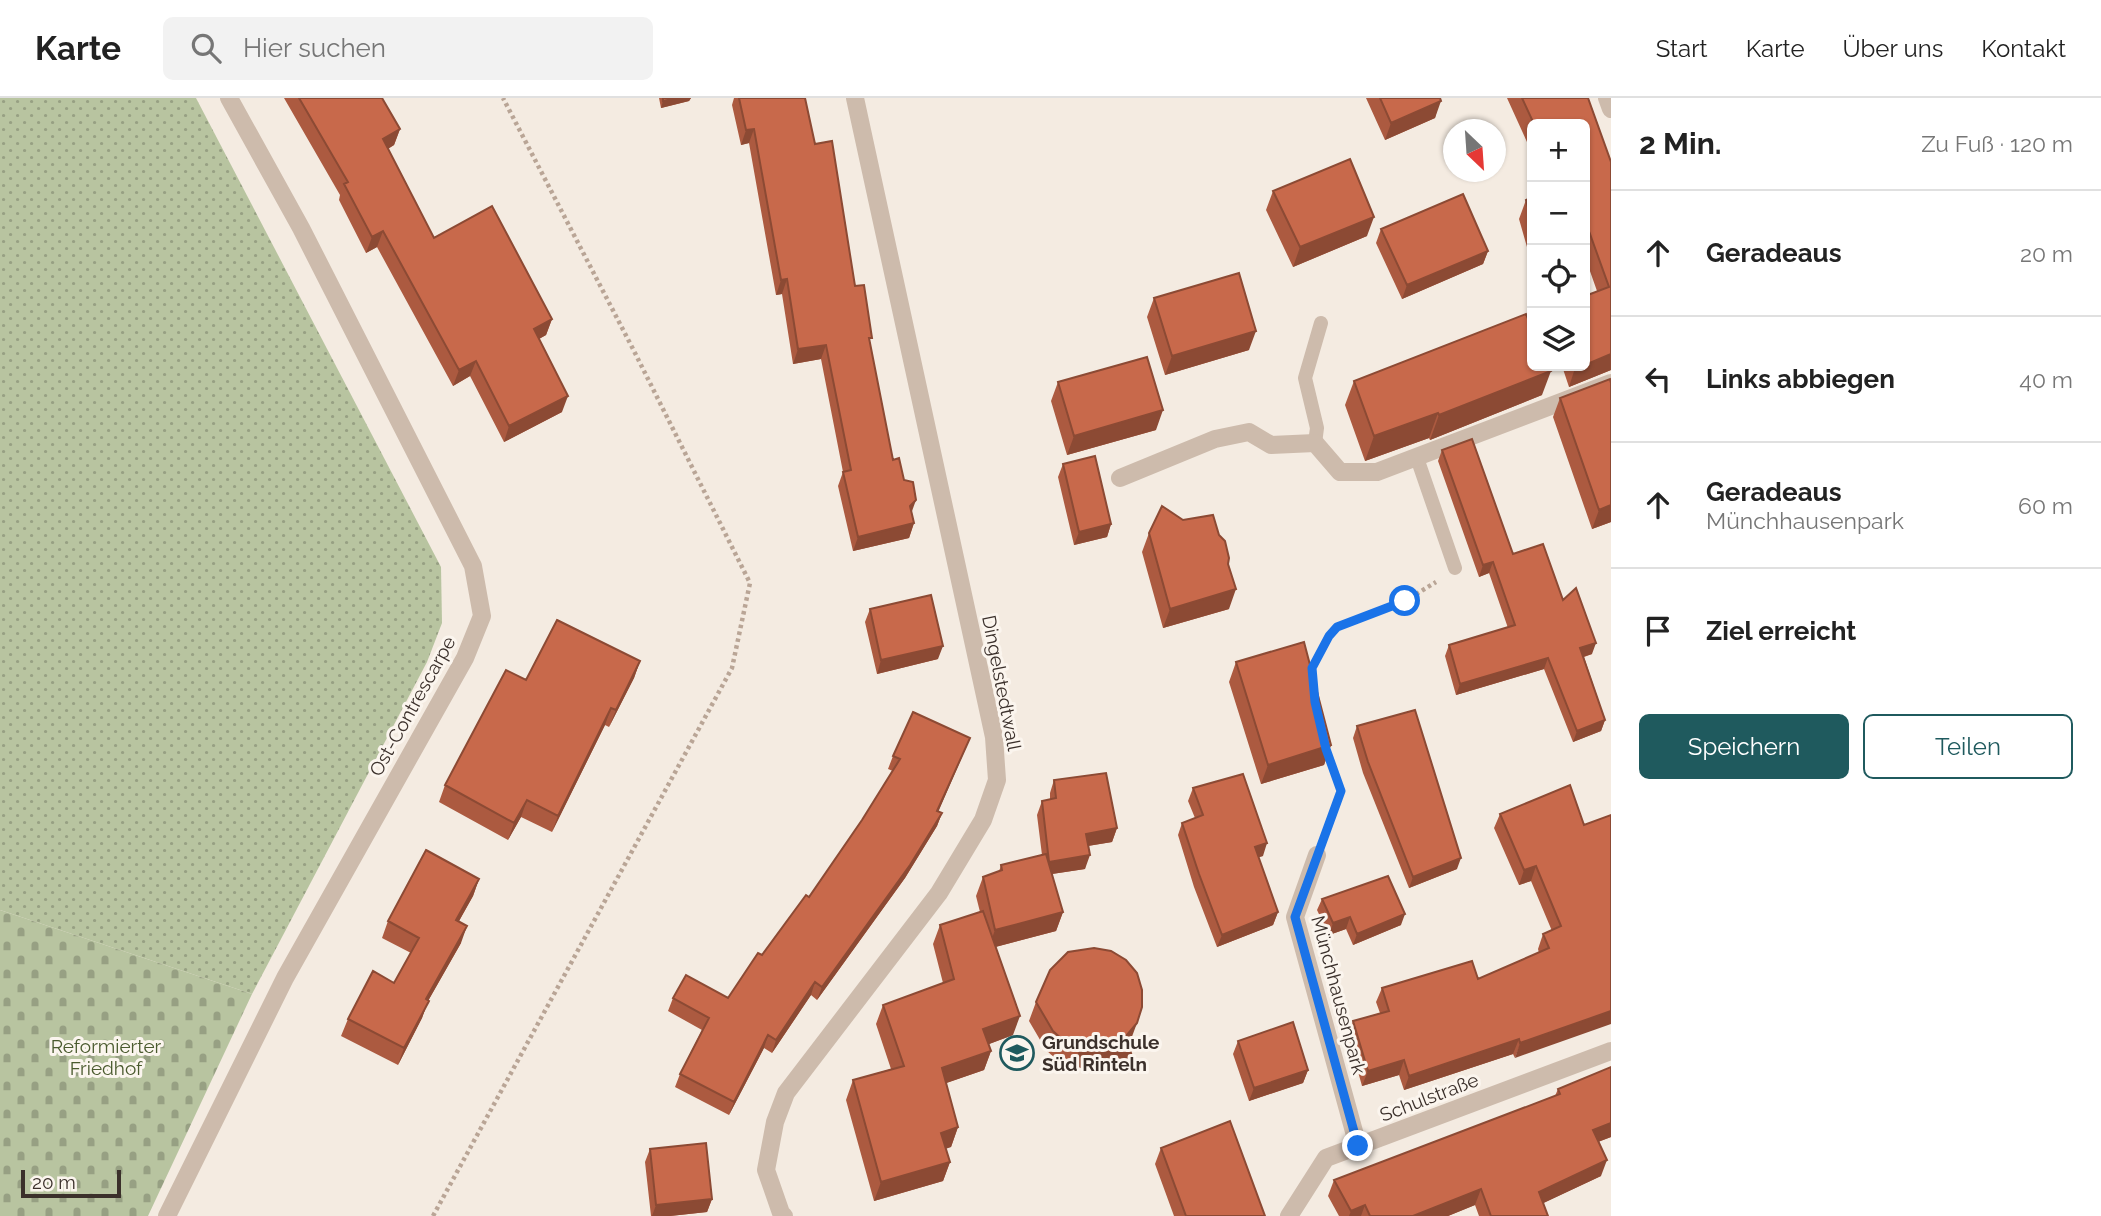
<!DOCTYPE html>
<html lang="de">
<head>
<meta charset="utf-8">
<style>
  :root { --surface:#fff; --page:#f2f2f2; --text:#222; --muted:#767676; --line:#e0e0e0; --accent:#1f5a5e }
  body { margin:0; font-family:Raleway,sans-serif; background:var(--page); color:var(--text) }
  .controls { position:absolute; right:21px; top:21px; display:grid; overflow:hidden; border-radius:10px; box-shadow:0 2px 5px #0004 }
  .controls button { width:63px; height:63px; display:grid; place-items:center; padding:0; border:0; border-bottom:2px solid var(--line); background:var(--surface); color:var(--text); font:35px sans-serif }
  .compass { position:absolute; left:1443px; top:21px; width:63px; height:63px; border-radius:50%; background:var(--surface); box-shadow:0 2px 5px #0004; rotate:155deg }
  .scale { position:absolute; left:21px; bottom:18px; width:100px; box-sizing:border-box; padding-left:7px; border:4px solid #3b302b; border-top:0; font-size:19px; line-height:24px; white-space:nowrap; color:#3b302b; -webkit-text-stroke:5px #fbf5ee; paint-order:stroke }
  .stop { position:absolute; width:21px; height:21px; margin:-16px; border:5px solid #1a73e8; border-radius:50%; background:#fff }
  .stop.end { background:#1a73e8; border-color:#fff; box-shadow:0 2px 7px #0008 }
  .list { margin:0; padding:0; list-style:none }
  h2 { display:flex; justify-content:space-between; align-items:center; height:91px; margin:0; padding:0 28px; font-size:30px }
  h2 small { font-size:23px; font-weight:400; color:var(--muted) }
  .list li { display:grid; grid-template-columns:46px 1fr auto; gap:21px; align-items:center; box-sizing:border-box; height:126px; padding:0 28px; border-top:2px solid var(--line) }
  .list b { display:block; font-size:26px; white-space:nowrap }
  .list p { margin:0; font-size:23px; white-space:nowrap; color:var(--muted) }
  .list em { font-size:23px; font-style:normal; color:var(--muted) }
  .actions { display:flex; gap:14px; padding:21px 28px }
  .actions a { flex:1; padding:16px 0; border:2px solid var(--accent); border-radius:10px; text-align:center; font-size:24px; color:var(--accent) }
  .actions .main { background:var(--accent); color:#fff }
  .icon { flex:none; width:38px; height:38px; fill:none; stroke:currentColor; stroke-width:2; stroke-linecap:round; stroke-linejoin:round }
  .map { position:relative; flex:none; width:1611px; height:1118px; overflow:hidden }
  header { display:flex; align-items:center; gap:42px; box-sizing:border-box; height:98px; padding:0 35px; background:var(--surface); border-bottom:2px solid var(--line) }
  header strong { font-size:33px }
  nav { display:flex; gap:38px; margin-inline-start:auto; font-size:24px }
  .search { width:490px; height:63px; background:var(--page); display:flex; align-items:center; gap:18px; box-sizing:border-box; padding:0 24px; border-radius:10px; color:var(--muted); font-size:26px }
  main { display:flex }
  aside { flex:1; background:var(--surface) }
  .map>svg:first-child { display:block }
  .grass { fill:url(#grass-dots) }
  .cemetery { fill:url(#cemetery-stones) }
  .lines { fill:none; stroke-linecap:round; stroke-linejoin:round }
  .path { stroke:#b9a596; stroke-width:4.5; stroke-dasharray:3.5 3.5; stroke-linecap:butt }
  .service { stroke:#cdbbac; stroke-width:14 }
  .minor { stroke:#cdbbac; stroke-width:18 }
  .wall { fill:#ac5a40 }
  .shaded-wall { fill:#8c4a34 }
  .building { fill:#c8694b; stroke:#8c4a34; stroke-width:2 }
  .route { stroke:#1a73e8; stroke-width:9 }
  .labels { text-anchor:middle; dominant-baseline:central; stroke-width:6; stroke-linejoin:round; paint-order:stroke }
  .street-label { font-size:19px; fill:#3b302b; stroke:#fbf5ee }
  .poi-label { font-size:19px; font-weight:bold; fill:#3b302b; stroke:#fbf5ee; text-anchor:start }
  .park-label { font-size:19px; fill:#4a5a2e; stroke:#fbf5ee }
</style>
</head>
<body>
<header>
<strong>Karte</strong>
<div class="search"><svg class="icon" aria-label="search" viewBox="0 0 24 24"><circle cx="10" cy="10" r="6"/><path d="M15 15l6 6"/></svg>Hier suchen</div>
<nav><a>Start</a><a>Karte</a><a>Über uns</a><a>Kontakt</a></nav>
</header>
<main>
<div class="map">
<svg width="1611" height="1118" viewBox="0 0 1611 1118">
  <defs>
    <pattern id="grass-dots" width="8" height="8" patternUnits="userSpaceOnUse" patternTransform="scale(1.75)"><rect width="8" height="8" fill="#b8c4a0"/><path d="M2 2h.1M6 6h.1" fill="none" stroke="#97a083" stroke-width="1.8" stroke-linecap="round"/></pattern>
    <pattern id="cemetery-stones" width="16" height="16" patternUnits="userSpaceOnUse" patternTransform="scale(1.75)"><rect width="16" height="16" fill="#b8c4a0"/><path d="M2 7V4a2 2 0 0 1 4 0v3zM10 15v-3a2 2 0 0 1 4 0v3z" fill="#97a083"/></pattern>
  </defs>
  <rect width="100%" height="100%" fill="#f4ebe1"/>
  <!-- grass -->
  <path class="grass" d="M0,0H196L441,469L442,525L427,564L252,896L0,812Z"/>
  <!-- cemetery -->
  <path class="cemetery" d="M0,812L252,896L148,1118H0Z"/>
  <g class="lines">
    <!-- path -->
    <path class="path" d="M1313,583L1312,570L1329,538L1337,529L1405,503L1436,484
      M1326,733L1341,693L1327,653
      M433,1118L732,570L750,485L633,251L503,0"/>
    <!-- service -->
    <path class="service" d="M1315,345L1317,330L1305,280L1321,225
      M1417,360L1455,470"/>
    <!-- minor -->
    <path class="minor" d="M1607,0L1611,11
      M1120,380L1215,341L1249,334L1271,347L1315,345L1340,374H1377L1611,285
      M1317,757L1295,819L1358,1048
      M167,1118L285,880L465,560L482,518L473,468L301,130L229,0
      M784,1118L781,1115L766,1072L775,1024L786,995L939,795L983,722L997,682L994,639L855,0
      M1289,1118L1326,1060L1611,953"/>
  </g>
  <!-- wall -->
  <path class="wall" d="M284,0H382L400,31L394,47L388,51L434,140L552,221L546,237L539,241L562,314L504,344L470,278L453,288L377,149L366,155L339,102L340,97Z
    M659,0H691L689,3L661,10Z
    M734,0H805L815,46L855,188L870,246L893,362L912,415L914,425L909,440L853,453L838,388L843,374L821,261L793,266L782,196L776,197L749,45L741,47L732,7Z
    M1366,0H1440L1435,20L1385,42Z
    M1507,0H1588L1611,64V272L1569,289L1562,268H1585L1597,193L1585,159V26H1532V55Z
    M1273,93L1367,138L1293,169L1266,112Z
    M1532,99V156H1529L1519,121L1526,102Z
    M1381,131L1488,153L1483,166L1402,201L1376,145Z
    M1154,200L1249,252L1165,277L1147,219Z
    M1354,283L1542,297L1430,342L1429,340L1365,363L1345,307Z
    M1058,284L1156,332L1067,357L1051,303Z
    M1560,300L1611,424L1592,431L1553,319Z
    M1442,352L1513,456L1563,502L1592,556L1584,559L1605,622L1601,633L1573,644L1544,571L1456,597L1445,558L1449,547L1508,530L1489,475L1479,479L1438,363Z
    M1063,366L1111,426L1107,439L1074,447L1058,379Z
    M1183,422L1219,437L1228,466L1229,511L1163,530L1142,454L1149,435Z
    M870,511L938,561L877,576L865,524Z
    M640,563L634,580L609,629L605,627L552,734L521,719L508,742L439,704L445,687L526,582Z
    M1236,564L1331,647L1324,667L1261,686L1229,584Z
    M1357,628L1457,771L1409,790L1363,675L1353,640Z
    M970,640L938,713L942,715L937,728L905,780L817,902L811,897L772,955L764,950L729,1017L675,989L680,976L702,932L668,913L673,900H728L809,799L862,722L893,673L888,671L893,658Z
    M1054,682L1117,730L1112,744L1088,748L1085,771L1052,776L1063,814L1056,833L995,849L1013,937L989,946L991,953L984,972L946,985L958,1029L951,1049L945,1050L950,1064L943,1083L874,1103L846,1002L853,982L891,971L876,926L883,907L943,885L933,846L940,827L980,814L976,798L983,779L999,774L1001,767L1042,757L1037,717L1042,703L1050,702V695Z
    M1193,690L1263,758L1258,759L1278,814L1273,827L1217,849L1194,789L1178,737L1182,725L1195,720L1188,703Z
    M1500,716L1584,727L1611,717L1515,960L1513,956L1404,992L1399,977L1362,988L1348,938L1353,923L1380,915L1376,904L1382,890L1478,881L1539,855L1538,851L1543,836L1552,833L1531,783L1519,787L1494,730Z
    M479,781L473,798L459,823L461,845L428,903L422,920L398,967L341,938L348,921L394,885L411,855L382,840L388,823Z
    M1322,801L1401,827L1353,847L1346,831L1329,837L1317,812Z
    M1036,904L1130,944L1128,946L1131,955L1124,974L1073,969L1058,963L1046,952L1029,923Z
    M1238,943L1308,972L1303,985L1249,1003L1233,956Z
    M1611,969V1039L1598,1044L1601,1078L1543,1105L1548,1118H1479L1475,1107L1448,1118H1339L1328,1098L1334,1082L1555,998L1558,991Z
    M1161,1050L1265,1118H1174L1155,1066Z
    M650,1051L712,1101L707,1114L670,1118H651L645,1064Z"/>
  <!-- shaded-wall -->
  <path class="shaded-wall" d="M677,0H691L689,3L661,10L663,3Z
    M1441,3L1435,20L1385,42L1391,25Z
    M400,31L394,47L377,57L383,41Z
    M754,31L749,45L741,47L746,32Z
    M1374,119L1367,138L1293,169L1300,149Z
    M383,133L377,149L366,155L372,139Z
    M1488,153L1483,166L1402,201L1407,187Z
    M787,181L782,196L776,197L781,182Z
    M552,221L546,237L528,247L534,231Z
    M1256,233L1249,252L1165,277L1172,258Z
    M826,247L821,261L793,266L798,251Z
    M1611,256V272L1569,289L1575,270L1585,268V267Z
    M476,263L470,278L453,288L459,272Z
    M1551,273L1542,297L1430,342L1439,317Z
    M568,298L562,314L504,344L509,328Z
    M1163,312L1156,332L1067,357L1074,338Z
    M1438,315L1429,340L1365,363L1374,338Z
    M916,402L911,416L910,408Z
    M1611,407V424L1592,431L1599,412Z
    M914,425L909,440L853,453L858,439Z
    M1111,426L1107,439L1074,447L1079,434Z
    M1493,464L1489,475L1479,479L1483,467Z
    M1236,491L1229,511L1163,530L1170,511Z
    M1596,545L1592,556L1576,561L1580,550Z
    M943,548L938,561L877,576L881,562Z
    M1548,560L1544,571L1456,597L1460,586Z
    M640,563L634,580L609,629L616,612Z
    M611,610L605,627L552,734L558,718Z
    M1605,622L1601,633L1573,644L1577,633Z
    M970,640L965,652L933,726L937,713Z
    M1331,647L1324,667L1261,686L1268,667Z
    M527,702L521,719L508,742L514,725Z
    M942,715L937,728L905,780L817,902L822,889Z
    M1117,730L1112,744L1081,749L1086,736Z
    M1267,745L1263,758L1250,762L1255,749Z
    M1090,757L1085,771L1045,777L1049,764Z
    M1461,760L1457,771L1409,790L1413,779Z
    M1536,768L1531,783L1519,787L1524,772Z
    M479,781L473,798L450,839L456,822Z
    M1063,814L1056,833L988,851L995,832Z
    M1278,814L1273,827L1217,849L1222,837Z
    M1405,816L1401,827L1353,847L1357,836Z
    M1350,819L1346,831L1329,837L1333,825Z
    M467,828L461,845L428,903L422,920L398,967L404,950L426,901Z
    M815,884L811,897L772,955L776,942Z
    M1611,913V926L1515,960L1520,945Z
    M1020,918L1013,937L976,951L983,931Z
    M1137,925L1130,944L1122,954L1131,955L1124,974L1073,969L1080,950L1126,938Z
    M768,937L764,950L729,1017L734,1004Z
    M1519,941L1513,956L1404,992L1409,978Z
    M991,953L984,972L935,989L942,970Z
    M1404,962L1399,977L1362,988L1368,973Z
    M1308,972L1303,985L1249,1003L1254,990Z
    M1611,1025V1039L1587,1048L1593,1032Z
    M958,1029L951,1049L934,1055L941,1035Z
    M1607,1062L1601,1078L1533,1110L1539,1094Z
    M950,1064L943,1083L874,1103L881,1084Z
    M1481,1091L1475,1107L1448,1118H1413Z
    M712,1101L707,1114L670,1118H652L656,1107Z
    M1365,1107L1361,1118H1349L1351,1113Z"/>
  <!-- building -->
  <path class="building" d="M299,0H382L400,31L383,41L434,140L492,108L552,221L534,231L568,298L509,328L476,263L459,272L383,133L372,139L344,86L348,84Z
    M663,0H677L663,3Z
    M739,0H805L815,46L832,43L855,188L864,187L872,240H869L893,362L899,360L904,382L913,384L916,402L910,408L914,425L858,439L843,374L851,372L826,247L798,251L787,181L781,182L754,31L746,32Z
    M1380,0H1440L1441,3L1391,25Z
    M1522,0H1588L1611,64V256L1585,267V198L1609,189L1585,122V26H1534Z
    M1350,61L1374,119L1300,149L1273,93Z
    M1463,96L1488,153L1407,187L1381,131Z
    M1532,99V124L1526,102Z
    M1239,175L1256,233L1172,258L1154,200Z
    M1526,216L1532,231V268H1549L1551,273L1439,317L1438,315L1374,338L1354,283Z
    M1147,259L1163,312L1074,338L1058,284Z
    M1610,281L1611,285V407L1599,412L1560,300Z
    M1472,341L1513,456L1543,446L1563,502L1576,490L1596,545L1580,550L1605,622L1577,633L1548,560L1460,586L1449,547L1515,527L1493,464L1483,467L1442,352Z
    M1095,358L1111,426L1079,434L1063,366Z
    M1162,408L1183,422L1213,417L1219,437L1225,443L1229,460L1228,466L1236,491L1170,511L1149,435Z
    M931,497L943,548L881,562L870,511Z
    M557,522L640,563L616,612L611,610L558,718L527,702L514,725L445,687L506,572L526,582Z
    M1304,544L1331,647L1268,667L1236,564Z
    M1415,612L1461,760L1413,779L1368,664L1357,628Z
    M913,614L970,640L937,713L942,715L910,767L822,889L815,884L776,942L768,937L734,1004L680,976L709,920L673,900L686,877L728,900L758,855L762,857L806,797L809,799L862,722L900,661L893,658Z
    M1106,675L1117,730L1086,736L1090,757L1049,764L1042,703L1056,700L1054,682Z
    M1243,676L1267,745L1255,749L1278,814L1222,837L1199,776L1182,725L1203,717L1193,690Z
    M1570,687L1584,727L1611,717V913L1520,945L1519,941L1409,978L1404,962L1368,973L1353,923L1389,913L1382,890L1472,863L1478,881L1549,850L1543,836L1561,828L1536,768L1524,772L1500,716Z
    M426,752L479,781L456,822L467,828L426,901L429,903L404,950L348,921L373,873L394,885L419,840L388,823Z
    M1046,756L1063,814L995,832L983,779L1002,772L1001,767Z
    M1388,778L1405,816L1357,836L1350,819L1333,825L1322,801Z
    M983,813L1020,918L983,931L991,953L942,970L958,1029L941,1035L950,1064L881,1084L853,982L904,968L883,907L954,881L940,827Z
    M1094,850L1111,853L1126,862L1137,875L1142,892V909L1137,925L1126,938L1131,955L1080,950L1065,944L1053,933L1036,904L1050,872L1068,854Z
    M1293,924L1308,972L1254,990L1238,943Z
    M1611,969V1025L1593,1032L1607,1062L1539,1094L1548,1118H1491L1481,1091L1413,1118H1370L1365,1107L1351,1113L1334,1082L1560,996L1558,991Z
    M1230,1023L1265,1118H1186L1161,1050Z
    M706,1045L712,1101L656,1107L650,1051Z"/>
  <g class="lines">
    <!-- route -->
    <path class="route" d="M1358,1048L1295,819L1341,693L1326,651L1315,604L1312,570L1329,538L1337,529L1405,503"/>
  </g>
  <!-- icons -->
  <defs>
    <g id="school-ring" transform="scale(1.75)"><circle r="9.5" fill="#fbf5ee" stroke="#1f5a5e" stroke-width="1.5"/><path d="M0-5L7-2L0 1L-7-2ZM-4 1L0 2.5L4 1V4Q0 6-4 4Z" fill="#1f5a5e"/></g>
  </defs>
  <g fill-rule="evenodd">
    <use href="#school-ring" x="1017" y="955"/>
  </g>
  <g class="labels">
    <!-- street labels -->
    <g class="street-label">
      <text transform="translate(1002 585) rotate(79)">Dingelstedtwall</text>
      <text transform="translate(412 608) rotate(-61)">Ost-Contrescarpe</text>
      <text transform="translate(1339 897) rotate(75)">Münchhausenpark</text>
      <text transform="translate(1429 999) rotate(-21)">Schulstraße</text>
    </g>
    <!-- poi labels -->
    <g class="poi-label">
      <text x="1042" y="944">Grundschule<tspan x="1042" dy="22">Süd Rinteln</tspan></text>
    </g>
    <!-- park labels -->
    <g class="park-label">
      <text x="106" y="948">Reformierter<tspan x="106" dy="22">Friedhof</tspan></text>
    </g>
  </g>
</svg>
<div class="controls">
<button>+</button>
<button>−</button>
<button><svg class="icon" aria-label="locate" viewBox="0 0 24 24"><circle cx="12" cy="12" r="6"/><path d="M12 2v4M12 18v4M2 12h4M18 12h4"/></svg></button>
<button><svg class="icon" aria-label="layers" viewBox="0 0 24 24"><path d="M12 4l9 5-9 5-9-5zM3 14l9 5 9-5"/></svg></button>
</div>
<svg class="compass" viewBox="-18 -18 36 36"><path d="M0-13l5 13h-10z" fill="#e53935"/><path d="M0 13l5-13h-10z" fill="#767676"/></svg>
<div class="scale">20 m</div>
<div class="stop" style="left:1405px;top:503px"></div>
<div class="stop end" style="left:1358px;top:1048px"></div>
</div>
<aside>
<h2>2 Min.<small>Zu Fuß · 120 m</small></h2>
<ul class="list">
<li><svg class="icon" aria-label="ahead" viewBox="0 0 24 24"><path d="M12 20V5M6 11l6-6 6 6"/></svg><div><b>Geradeaus</b></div><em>20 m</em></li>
<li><svg class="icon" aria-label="left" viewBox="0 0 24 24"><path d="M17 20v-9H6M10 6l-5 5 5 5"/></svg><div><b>Links abbiegen</b></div><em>40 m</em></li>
<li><svg class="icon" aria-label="ahead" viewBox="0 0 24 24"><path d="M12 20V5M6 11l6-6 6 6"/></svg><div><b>Geradeaus</b><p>Münchhausenpark</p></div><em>60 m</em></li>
<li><svg class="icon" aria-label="arrive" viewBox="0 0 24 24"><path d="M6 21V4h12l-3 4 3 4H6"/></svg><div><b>Ziel erreicht</b></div></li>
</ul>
<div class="actions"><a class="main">Speichern</a><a>Teilen</a></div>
</aside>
</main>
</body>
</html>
